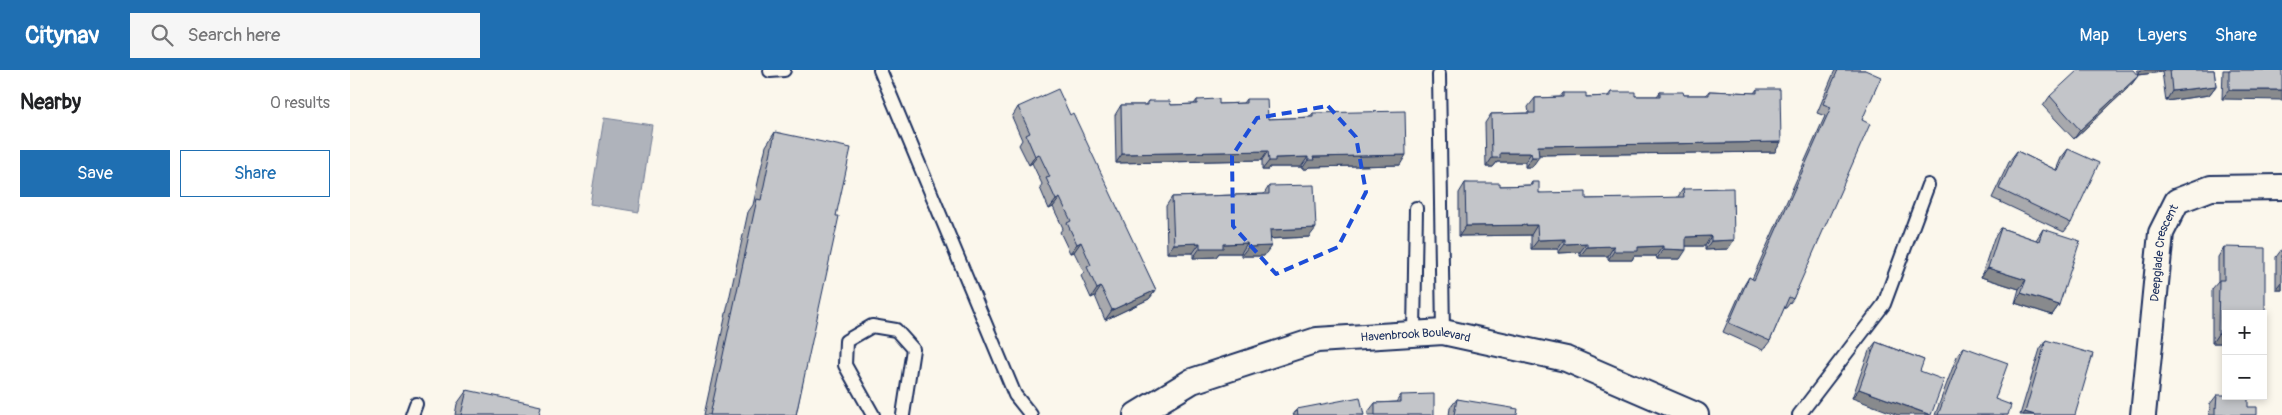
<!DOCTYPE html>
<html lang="en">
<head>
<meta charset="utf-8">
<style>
  :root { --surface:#fff; --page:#f6f6f6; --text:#202124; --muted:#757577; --line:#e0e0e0; --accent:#1f6fb2 }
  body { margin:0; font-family:Pangolin,sans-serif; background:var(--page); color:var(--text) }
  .controls { position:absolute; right:15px; bottom:15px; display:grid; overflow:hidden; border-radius:0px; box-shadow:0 2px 8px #0003 }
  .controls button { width:45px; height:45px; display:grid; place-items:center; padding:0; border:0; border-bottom:1px solid var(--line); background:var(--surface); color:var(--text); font:25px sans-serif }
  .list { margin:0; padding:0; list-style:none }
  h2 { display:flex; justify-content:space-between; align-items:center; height:65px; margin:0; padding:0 20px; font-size:21px }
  h2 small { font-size:16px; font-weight:400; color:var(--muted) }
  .actions { display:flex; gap:10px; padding:15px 20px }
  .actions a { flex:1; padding:11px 0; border:1px solid var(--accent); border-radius:0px; text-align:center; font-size:18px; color:var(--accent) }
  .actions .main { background:var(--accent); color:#fff }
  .icon { flex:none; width:28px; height:28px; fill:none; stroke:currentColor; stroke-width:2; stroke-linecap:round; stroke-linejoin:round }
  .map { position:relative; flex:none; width:1932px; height:345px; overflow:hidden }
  header { display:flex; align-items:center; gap:30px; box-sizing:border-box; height:70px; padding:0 25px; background:var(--accent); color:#fff }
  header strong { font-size:24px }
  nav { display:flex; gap:28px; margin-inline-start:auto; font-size:18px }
  .search { width:350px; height:45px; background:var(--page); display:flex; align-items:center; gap:12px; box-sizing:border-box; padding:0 18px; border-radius:0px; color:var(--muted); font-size:19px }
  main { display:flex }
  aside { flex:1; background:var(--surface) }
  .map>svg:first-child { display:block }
  .water { fill:#afb3bb; stroke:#747e96 }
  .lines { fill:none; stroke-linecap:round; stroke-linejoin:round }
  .service-casing { stroke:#1b2f5e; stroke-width:16 }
  .minor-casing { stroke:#1b2f5e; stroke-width:28 }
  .service { stroke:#fbf7ec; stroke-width:12 }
  .minor { stroke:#fbf7ec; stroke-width:24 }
  .wall { fill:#a8a9ad; stroke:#1b2f5e }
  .shaded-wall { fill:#888a8d; stroke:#1b2f5e }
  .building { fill:#c3c5c9; stroke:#1b2f5e }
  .marked { fill:none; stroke:#1d4ed8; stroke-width:4; stroke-dasharray:10 6; stroke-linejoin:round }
  .labels { text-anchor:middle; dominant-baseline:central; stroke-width:5; stroke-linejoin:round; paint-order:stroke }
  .street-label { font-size:12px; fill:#1b2f5e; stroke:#fbf7ec }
</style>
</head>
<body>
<header>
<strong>Citynav</strong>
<div class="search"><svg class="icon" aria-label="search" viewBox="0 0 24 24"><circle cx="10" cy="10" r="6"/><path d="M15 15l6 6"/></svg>Search here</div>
<nav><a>Map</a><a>Layers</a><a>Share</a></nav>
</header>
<main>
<aside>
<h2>Nearby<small>0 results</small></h2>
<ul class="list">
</ul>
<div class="actions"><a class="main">Save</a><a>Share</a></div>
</aside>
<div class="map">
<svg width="1932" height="345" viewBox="0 0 1932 345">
  <rect width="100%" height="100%" fill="#fbf7ec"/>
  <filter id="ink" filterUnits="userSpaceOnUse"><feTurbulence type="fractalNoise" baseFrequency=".02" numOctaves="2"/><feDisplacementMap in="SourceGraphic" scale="10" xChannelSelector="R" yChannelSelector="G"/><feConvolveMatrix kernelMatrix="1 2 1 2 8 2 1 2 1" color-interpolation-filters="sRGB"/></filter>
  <g filter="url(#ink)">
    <!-- water -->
    <path class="water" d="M254,48L302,55L289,142L240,134Z"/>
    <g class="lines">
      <!-- service casing -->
      <g class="service-casing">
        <path id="service" d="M530,0L665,325L681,345
          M420,1L434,0
          M1089,5L1093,262
          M1064,263L1066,138
          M62,345L66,334
          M523,345L495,295L496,271L522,256L546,260L563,279L553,345
          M1449,345L1534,234L1578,115"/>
      </g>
      <!-- minor casing -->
      <g class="minor-casing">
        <g id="minor">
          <path id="s1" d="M786,345L842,311L967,270L1093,262L1216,289L1346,345"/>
          <path id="s2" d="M1793,345L1811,163L1827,131L1861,118L1932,117"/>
        </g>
      </g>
      <!-- service -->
      <use href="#service" class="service"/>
      <!-- minor -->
      <use href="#minor" class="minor"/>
    </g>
    <!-- wall -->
    <path class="wall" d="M1485,0H1515L1512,50L1443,229L1436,238H1434L1420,271L1413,280L1373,262L1393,217L1399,207L1402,209L1475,46L1467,43Z
      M1787,0H1864L1866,16L1859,25L1816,31L1812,2L1788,5L1781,15L1724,69L1693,36L1700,26L1787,5Z
      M1873,0H1932L1872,29Z
      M1407,19L1425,82L1188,85L1182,97H1175V92H1147L1143,97H1136L1135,53L1141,44L1179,43L1178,37L1185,28L1210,27L1213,23L1236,27L1258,26L1261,22L1285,26H1307L1310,22L1334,25H1356L1359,21L1404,23Z
      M896,29L918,49L960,47L963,43L1050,95L959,97L957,99H952L951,97H920L918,100H912V90L766,93L765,45L771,35H795L798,31L821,35L844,34L847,30L869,34L893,33Z
      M668,37L720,45L806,220L799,229L755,250L745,226L741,228L731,206L734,202L724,182L720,183L710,162L713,158L703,137L699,139L690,118L692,114L682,93L679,95L669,75L672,70L662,47Z
      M425,62L486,146L446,345H354L398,142L403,135L416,76Z
      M1718,79L1721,153L1714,162L1642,128L1660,90L1667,81L1706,100L1711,88Z
      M1182,112L1189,123L1236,129L1327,128L1333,119L1378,179L1355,180V176H1336L1330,189H1307L1306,186H1284L1282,190H1258V186H1230V182L1208,183V179H1181V165L1109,166V123L1115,113L1150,116L1180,115Z
      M919,116L959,167L920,169L914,186H891V183H869L866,187L843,188V183H817L816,136L822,127L914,124Z
      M1651,158L1686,170L1693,159L1709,235L1702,245L1665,233L1669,219L1631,207L1644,168Z
      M1874,177L1876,273H1862V219L1868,212V187Z
      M1932,179V220H1926V187Z
      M1696,270L1725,345H1670L1690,279Z
      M1526,272L1574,290L1502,328L1519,281Z
      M1614,277L1645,329L1658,345H1585L1607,286Z
      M117,320L189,345H105L107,334Z
      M1051,325L1084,345H1018V342L1025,333L1046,332Z
      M1867,325L1898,337L1907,345H1859L1860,334Z
      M1107,329L1167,345H1099L1100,338Z
      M947,339L1014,345H943Z"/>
    <!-- shaded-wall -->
    <path class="shaded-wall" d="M1791,0H1814L1812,2L1787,5Z
      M1788,6L1781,15L1724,69L1730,60Z
      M1866,16L1859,25L1816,31L1822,21Z
      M1879,20H1932V30L1872,29Z
      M1431,72L1425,82L1182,85L1188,76Z
      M918,81L912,90L766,93L772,84Z
      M1150,83H1181L1175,92H1147L1143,97H1136L1142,88Z
      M689,84L682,93L679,95L685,86Z
      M1056,85L1050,95L959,97L957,99H952L958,90L963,87Z
      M958,87L951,97H920L918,100H912L919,91L925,88Z
      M1182,87H1189L1182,97H1175Z
      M710,128L703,137L699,139L706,130Z
      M1187,155L1181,165L1109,166L1116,156Z
      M966,158L959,167L914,169L920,160Z
      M1361,166L1355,176H1330L1336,167Z
      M1215,169L1208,179H1181L1188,170Z
      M1384,170L1378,179L1355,180L1361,171Z
      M731,172L724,182L720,183L727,174Z
      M850,173L843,183H817L824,174Z
      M897,173L891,183H869L866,187L843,188L850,178L873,174Z
      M1237,173L1230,182L1208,183L1215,174Z
      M921,176L914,186H891L898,177Z
      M1264,176L1258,186H1230L1237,177Z
      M1313,176L1306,186H1284L1282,190H1258L1264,181L1288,177Z
      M1313,179L1336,180L1330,189H1307Z
      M1638,198L1676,210L1669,219L1631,207Z
      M1932,212V220H1926Z
      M751,217L745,226L741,228L747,219Z
      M806,220L799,229L755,250L762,240Z
      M1671,223L1709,235L1702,245L1665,233Z
      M1868,264H1876V273H1862Z
      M1509,319L1580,345H1548L1502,328Z
      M1675,342L1685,345H1673Z"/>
    <!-- building -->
    <path class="building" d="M1488,0H1515L1531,7L1512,50L1520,54L1443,229L1439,227L1420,271L1379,253L1399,207L1404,210L1481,37L1473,34Z
      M1728,0H1783L1788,6L1730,60L1700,26Z
      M1820,0H1864L1866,16L1822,21Z
      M1879,0H1932V20H1879Z
      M708,19L720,45L723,43L806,220L762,240L751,217L747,219L737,197L741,195L731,172L727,174L717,153L721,151L710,128L706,130L696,108L700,107L689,84L685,86L676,65L680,63L668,37Z
      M1407,19H1430L1431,72L1188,76L1189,87H1182L1181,83H1150V88H1142L1141,44L1185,43V28L1213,27V23H1236V27L1261,26V22H1285V26H1310V22H1333L1334,25H1359V21L1407,23Z
      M869,29V34L896,33V29H917L918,49L963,47V43L1055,41L1056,85L963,87L964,90H958V87L925,88V91H919L918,81L772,84L771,35H798V31H820L821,35L847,34V30Z
      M425,62L501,78L486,146H489L446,345H360L407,129L411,130Z
      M1718,79L1749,93L1721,153L1649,119L1667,81L1708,101Z
      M1182,112H1189V123L1236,122V129L1334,127L1333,119L1383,118L1384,170L1361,171V166L1336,167V180L1313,179V176L1288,177V181H1264V176L1237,177V173L1215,174V169L1188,170L1187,155L1116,156L1115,113H1150V116L1182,115Z
      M964,115L966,158L920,160L921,176L898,177L897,173L873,174V178H850V173L824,174L822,127L919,124V116Z
      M1651,158L1689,171L1693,159L1730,171L1709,235L1671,223L1676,210L1638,198Z
      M1874,177L1915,178V264H1913V244H1876V264H1868L1869,210H1874Z
      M1696,270L1743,284L1725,345H1685L1675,342Z
      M1526,272L1574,290L1570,301L1594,310L1581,345L1509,319Z
      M1614,277L1658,293L1645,329L1661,335L1658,345H1588Z
      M117,320L191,336L189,345H111Z
      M1084,324V345H1025V333L1051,332V325Z
      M1867,325H1876V326H1898V337H1907V345H1865V337L1866,338Z
      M1010,327L1014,345H948L947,339Z
      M1107,329L1168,339L1167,345H1104Z"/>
  </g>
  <!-- marked area -->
  <path class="marked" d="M978,36L1006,67L1016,122L988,177L926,204L883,156L882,86L907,48Z"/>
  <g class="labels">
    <!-- street labels -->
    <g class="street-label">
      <text stroke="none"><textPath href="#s2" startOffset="164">Deepglade Crescent</textPath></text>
      <text stroke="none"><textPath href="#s1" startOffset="296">Havenbrook Boulevard</textPath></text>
    </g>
  </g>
</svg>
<div class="controls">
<button>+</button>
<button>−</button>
</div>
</div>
</main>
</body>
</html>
